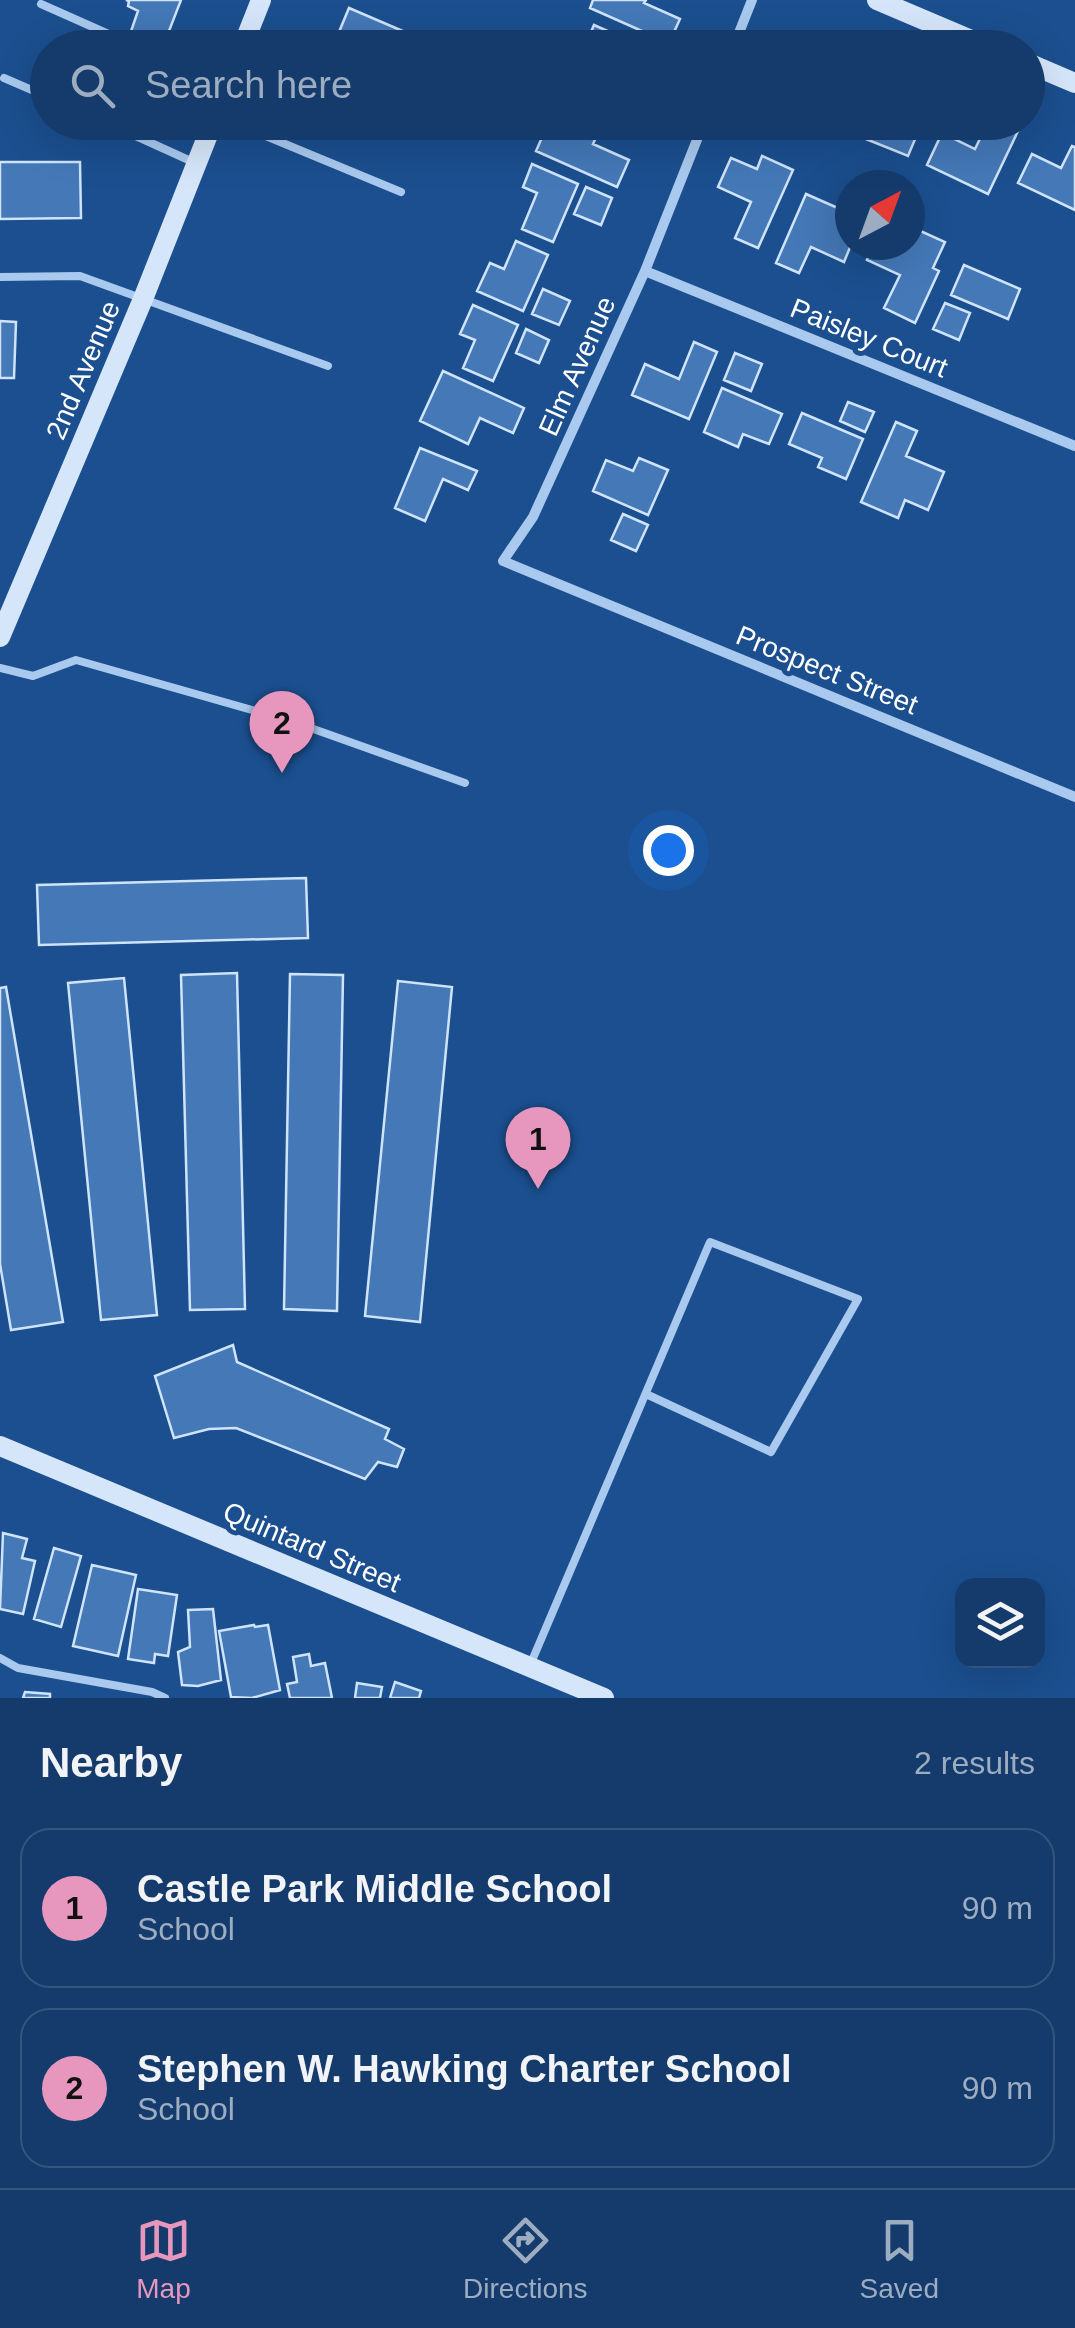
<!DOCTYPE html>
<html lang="en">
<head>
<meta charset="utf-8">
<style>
  :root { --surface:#143b6b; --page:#214673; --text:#f1f3f6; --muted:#9dadc1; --line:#33557e; --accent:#e797bd }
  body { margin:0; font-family:Arial,sans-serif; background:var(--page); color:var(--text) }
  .controls { position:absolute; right:30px; bottom:30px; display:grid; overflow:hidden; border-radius:20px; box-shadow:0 10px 40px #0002 }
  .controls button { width:90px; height:90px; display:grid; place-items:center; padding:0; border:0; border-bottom:2px solid var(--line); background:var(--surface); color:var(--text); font:50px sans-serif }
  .compass { position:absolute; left:835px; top:170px; width:90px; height:90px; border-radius:50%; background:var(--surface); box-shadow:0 10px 40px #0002; rotate:41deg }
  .you { position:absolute; left:668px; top:850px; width:35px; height:35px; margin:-25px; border:8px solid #fff; border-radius:50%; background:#1a73e8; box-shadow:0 0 0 15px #1a73e833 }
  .badge { display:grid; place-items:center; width:65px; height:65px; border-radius:50%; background:var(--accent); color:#111; font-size:32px; font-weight:700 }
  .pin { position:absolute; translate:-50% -82px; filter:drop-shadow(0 2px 5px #0008) }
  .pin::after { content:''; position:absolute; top:52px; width:35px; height:30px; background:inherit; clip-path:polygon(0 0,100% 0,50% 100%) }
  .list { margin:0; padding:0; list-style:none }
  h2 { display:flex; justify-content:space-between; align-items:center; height:130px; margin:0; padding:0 40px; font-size:42px }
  h2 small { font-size:32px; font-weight:400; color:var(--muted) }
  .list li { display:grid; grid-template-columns:65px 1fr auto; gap:30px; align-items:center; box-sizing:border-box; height:160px; margin:0 20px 20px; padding:0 20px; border:2px solid var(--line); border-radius:30px }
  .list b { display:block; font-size:38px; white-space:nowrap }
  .list p { margin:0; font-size:32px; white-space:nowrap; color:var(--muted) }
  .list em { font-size:32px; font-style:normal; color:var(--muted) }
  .icon { flex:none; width:55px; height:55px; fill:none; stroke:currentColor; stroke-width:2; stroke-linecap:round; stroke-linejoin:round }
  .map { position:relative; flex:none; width:1075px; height:1698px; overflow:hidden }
  .search { position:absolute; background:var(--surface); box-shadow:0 10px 40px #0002; left:30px; right:30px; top:30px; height:110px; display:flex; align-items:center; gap:25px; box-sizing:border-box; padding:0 35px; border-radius:55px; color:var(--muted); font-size:38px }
  .sheet { height:490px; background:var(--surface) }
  nav { display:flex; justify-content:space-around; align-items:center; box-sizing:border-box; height:140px; border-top:2px solid var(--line); background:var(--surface); font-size:28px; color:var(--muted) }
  nav a { display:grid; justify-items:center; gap:5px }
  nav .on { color:var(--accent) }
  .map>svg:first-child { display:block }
  .building { fill:#4478b7; stroke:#cfe3fa; stroke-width:2.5 }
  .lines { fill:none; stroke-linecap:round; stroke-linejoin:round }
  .lane { stroke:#a9c9ee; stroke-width:8 }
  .street { stroke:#a9c9ee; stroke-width:10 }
  .secondary { stroke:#d6e6fa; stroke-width:20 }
  .labels { text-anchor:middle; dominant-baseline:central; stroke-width:10; stroke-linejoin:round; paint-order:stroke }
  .street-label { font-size:28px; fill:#fff; stroke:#1b4f8f }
</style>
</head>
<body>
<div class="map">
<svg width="1075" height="1698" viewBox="0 0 1075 1698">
  <rect width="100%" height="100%" fill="#1b4f8f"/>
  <!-- building -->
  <path class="building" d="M126,0H181L164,44L150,39L146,47L128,40L138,11L128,6L129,1Z
    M593,0H646L644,3L680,19L669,43L590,8Z
    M349,8L405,32L399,48H342L334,44Z
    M594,25L646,48H584Z
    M565,122H603L593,144L629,160L617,187L536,151L548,124L562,130Z
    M792,122H823L818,134Z
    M856,122H914L921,125L908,156L851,133Z
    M988,122H1000L1018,131L988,194L927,165L942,133L975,149Z
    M1072,146L1075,147V210L1018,183L1032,154L1061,168Z
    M762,156L793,170L758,248L735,238L751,202L718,187L731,158L757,169Z
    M0,162H80L81,218L0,219Z
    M532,164L578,184L553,242L522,229L537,193L523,187Z
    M586,187L612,198L601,225L574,214Z
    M806,194L840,209L844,199L850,202L851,245L844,262L811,247L799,273L776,263Z
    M916,229L945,242L933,268L939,271L915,323L884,308L900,275L867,260L874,245H910Z
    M516,241L548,255L523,311L477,291L490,263L504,269Z
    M964,265L1020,289L1008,319L951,295Z
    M543,289L570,301L559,325L532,314Z
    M945,303L970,313L959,340L933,329Z
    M473,305L518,325L493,381L463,368L475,340L460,334Z
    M0,321L16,322L14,378H0Z
    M526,329L549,340L539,363L516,353Z
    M694,342L717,352L689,419L632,395L645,364L679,379Z
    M735,353L762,364L751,391L724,380Z
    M443,371L524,408L513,433L480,418L468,444L420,421Z
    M722,388L782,414L769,444L743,434L738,447L704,432Z
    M848,402L874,412L865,432L840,421Z
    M802,413L863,439L846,479L818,467L822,458L789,444Z
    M896,422L917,431L906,456L944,472L928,510L905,500L898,518L861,502Z
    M420,448L477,471L468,490L443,479L425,521L395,508Z
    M639,458L668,470L648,515L593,491L606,460L633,471Z
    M623,514L648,525L636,551L611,540Z
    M306,878L308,938L39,945L37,885Z
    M237,973L245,1309L190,1310L181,975Z
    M290,974L343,975L337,1311L284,1309Z
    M124,978L157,1315L101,1320L68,983Z
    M398,981L452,987L420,1322L365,1316Z
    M6,987L63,1322L11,1330L0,1264V988Z
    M233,1345L237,1362L389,1429L385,1439L404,1449L397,1467L378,1462L365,1479L236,1428L209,1429L174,1438L155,1376Z
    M3,1533L27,1539L22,1558L35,1561L23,1614L0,1609Z
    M54,1548L81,1556L61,1627L34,1619Z
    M92,1565L136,1575L118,1656L73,1646Z
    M138,1589L177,1595L168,1656L155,1654L154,1663L128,1659Z
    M213,1609L221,1680L198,1686L182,1685L178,1652L190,1647L188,1610Z
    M254,1625L255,1627L268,1625L280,1690L252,1698L231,1697L219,1631Z
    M309,1654L311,1666L325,1663L332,1698H290L287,1684L297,1682L293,1657Z
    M395,1682L421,1691L419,1698H390Z
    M357,1683L382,1687L380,1698H355Z
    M25,1692L50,1694V1698H23Z"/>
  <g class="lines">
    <!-- lane -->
    <path class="lane" d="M41,4L140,48
      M4,78L48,97
      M105,122L193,162
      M232,122L401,192
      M0,277L80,276L328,366
      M0,668L33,676L76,660L291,721L465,783
      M0,1658L18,1668L152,1692L165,1698
      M531,1663L710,1242L858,1299L771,1452L646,1394"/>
    <!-- street -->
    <path class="street" d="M733,48L752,0
      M704,122L645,271L533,517L503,561L1075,797
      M645,271L1075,446"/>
    <!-- secondary -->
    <path class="secondary" d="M877,0L990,48
      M242,48L261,0
      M1028,63L1075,83
      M0,637L143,299L213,122
      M0,1446L604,1698"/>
  </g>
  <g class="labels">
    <!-- street labels -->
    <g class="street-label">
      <text transform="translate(869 338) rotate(22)">Paisley Court</text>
      <text transform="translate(577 366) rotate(-66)">Elm Avenue</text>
      <text transform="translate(83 370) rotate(-67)">2nd Avenue</text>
      <text transform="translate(827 670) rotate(22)">Prospect Street</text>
      <text transform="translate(312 1547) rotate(23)">Quintard Street</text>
    </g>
  </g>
</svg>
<div class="controls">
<button><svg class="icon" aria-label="layers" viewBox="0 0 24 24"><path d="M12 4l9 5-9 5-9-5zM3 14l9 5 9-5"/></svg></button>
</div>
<svg class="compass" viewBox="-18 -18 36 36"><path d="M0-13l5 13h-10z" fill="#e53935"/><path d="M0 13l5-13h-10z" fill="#9dadc1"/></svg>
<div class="you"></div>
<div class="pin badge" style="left:538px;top:1189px">1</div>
<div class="pin badge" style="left:282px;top:773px">2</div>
<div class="search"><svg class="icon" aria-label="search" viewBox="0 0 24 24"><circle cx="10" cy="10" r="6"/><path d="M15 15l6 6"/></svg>Search here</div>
</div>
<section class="sheet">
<h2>Nearby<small>2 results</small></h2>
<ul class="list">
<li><span class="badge">1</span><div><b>Castle Park Middle School</b><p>School</p></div><em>90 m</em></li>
<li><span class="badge">2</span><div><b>Stephen W. Hawking Charter School</b><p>School</p></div><em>90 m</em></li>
</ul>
</section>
<nav>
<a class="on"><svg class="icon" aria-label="map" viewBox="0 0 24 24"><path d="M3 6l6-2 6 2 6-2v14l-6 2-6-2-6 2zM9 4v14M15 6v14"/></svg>Map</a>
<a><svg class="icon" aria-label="directions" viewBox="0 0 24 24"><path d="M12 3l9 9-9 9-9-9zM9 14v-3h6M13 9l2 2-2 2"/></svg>Directions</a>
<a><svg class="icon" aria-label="saved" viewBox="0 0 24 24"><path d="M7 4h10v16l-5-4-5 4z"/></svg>Saved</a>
</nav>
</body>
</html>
